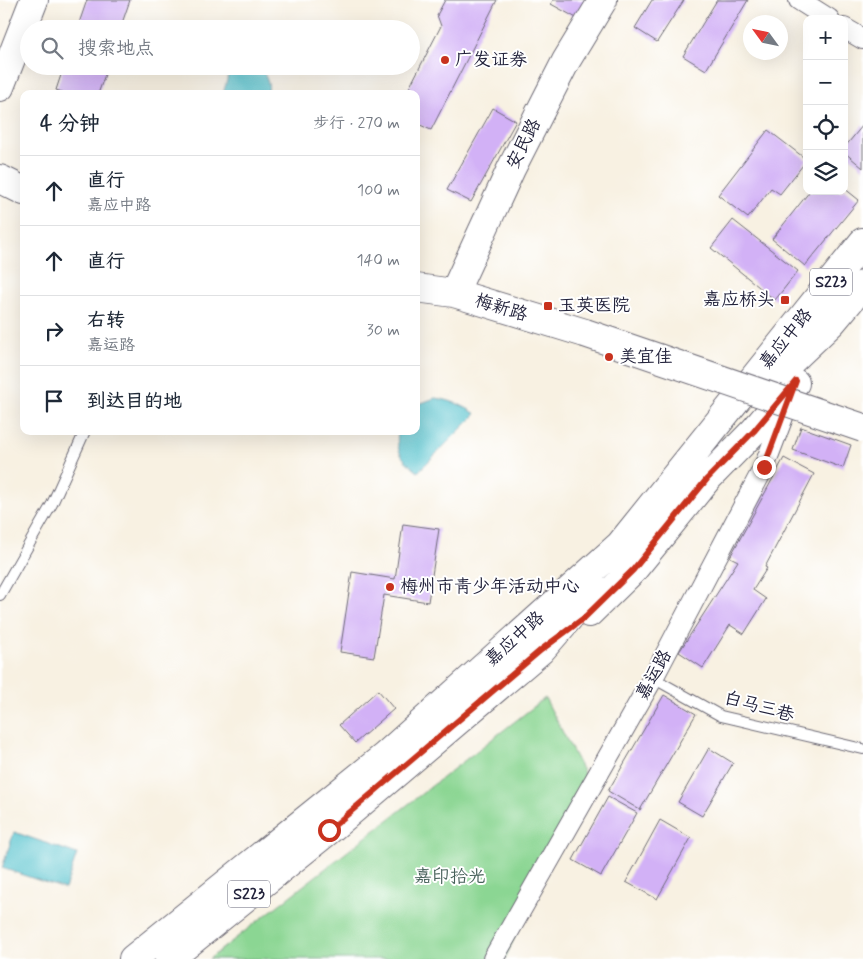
<!DOCTYPE html>
<html lang="zh">
<head>
<meta charset="utf-8">
<style>
  :root { --surface:#fff; --page:#f6f6f7; --text:#1f2937; --muted:#747a83; --line:#e0e1e3 }
  body { margin:0; font-family:Mynerve,"LXGW WenKai TC",sans-serif; background:var(--page); color:var(--text) }
  .controls { position:absolute; right:15px; top:15px; display:grid; overflow:hidden; border-radius:10px; box-shadow:0 5px 20px #0002 }
  .controls button { width:45px; height:45px; display:grid; place-items:center; padding:0; border:0; border-bottom:1px solid var(--line); background:var(--surface); color:var(--text); font:25px sans-serif }
  .compass { position:absolute; left:743px; top:15px; width:45px; height:45px; border-radius:50%; background:var(--surface); box-shadow:0 5px 20px #0002; rotate:303deg }
  .stop { position:absolute; width:15px; height:15px; margin:-11px; border:4px solid #c8321e; border-radius:50%; background:#fff }
  .stop.end { background:#c8321e; border-color:#fff; box-shadow:0 1px 5px #0008 }
  .list { margin:0; padding:0; list-style:none }
  h2 { display:flex; justify-content:space-between; align-items:center; height:65px; margin:0; padding:0 20px; font-size:21px }
  h2 small { font-size:16px; font-weight:400; color:var(--muted) }
  .list li { display:grid; grid-template-columns:32px 1fr auto; gap:15px; align-items:center; box-sizing:border-box; height:70px; padding:0 20px; border-top:1px solid var(--line) }
  .list b { display:block; font-size:19px; white-space:nowrap }
  .list p { margin:0; font-size:16px; white-space:nowrap; color:var(--muted) }
  .list em { font-size:16px; font-style:normal; color:var(--muted) }
  .icon { flex:none; width:28px; height:28px; fill:none; stroke:currentColor; stroke-width:2; stroke-linecap:round; stroke-linejoin:round }
  .map { position:relative; flex:none; width:863px; height:959px; overflow:hidden }
  .search { position:absolute; background:var(--surface); box-shadow:0 5px 20px #0002; left:20px; top:20px; width:400px; height:55px; display:flex; align-items:center; gap:12px; box-sizing:border-box; padding:0 18px; border-radius:28px; color:var(--muted); font-size:19px }
  .panel { position:absolute; background:var(--surface); box-shadow:0 5px 20px #0002; left:20px; top:90px; width:400px; height:345px; border-radius:10px }
  .map>svg:first-child { display:block }
  .green { fill:#8bd693; stroke:#567c67 }
  .water { fill:#56c3ce; stroke:#3c7284 }
  .building { fill:#d2b1f6 }
  .lines { fill:none; stroke-linecap:round; stroke-linejoin:round }
  .lane-casing { stroke:#6d6a75; stroke-width:12 }
  .street-casing { stroke:#6d6a75; stroke-width:22 }
  .secondary-casing { stroke:#6d6a75; stroke-width:30 }
  .primary-casing { stroke:#6d6a75; stroke-width:30 }
  .lane { stroke:#fff; stroke-width:10 }
  .street { stroke:#fff; stroke-width:20 }
  .secondary { stroke:#fff; stroke-width:28 }
  .primary { stroke:#fff; stroke-width:28 }
  .secondary-bridge-casing { stroke:#6d6a75; stroke-width:30; stroke-linecap:butt }
  .secondary-bridge { stroke:#fff; stroke-width:28 }
  .route { stroke:#c8321e; stroke-width:6 }
  .poi-dot { fill:#c8321e; stroke:#fff; stroke-width:2 }
  .labels { text-anchor:middle; dominant-baseline:central; stroke-width:4; stroke-linejoin:round; paint-order:stroke }
  .shield { fill:#fff; stroke:#646476; stroke-width:1 }
  .shield-label { font-size:16px; font-weight:bold; fill:#22223b }
  .poi-label { font-size:18px; fill:#22223b; stroke:#fff; text-anchor:start }
  .street-label { font-size:18px; fill:#22223b; stroke:#fff }
  .park-label { font-size:18px; fill:#47615a; stroke:#fff }
</style>
</head>
<body>
<div class="map">
<svg width="863" height="959" viewBox="0 0 863 959">
  <rect width="100%" height="100%" fill="#fff"/>
  <filter id="ink" filterUnits="userSpaceOnUse"><feTurbulence type="fractalNoise" baseFrequency=".02" numOctaves="2"/><feDisplacementMap in="SourceGraphic" scale="10" xChannelSelector="R" yChannelSelector="G"/><feConvolveMatrix kernelMatrix="1 2 1 2 8 2 1 2 1" color-interpolation-filters="sRGB"/></filter>
  <filter id="wash" filterUnits="userSpaceOnUse"><feTurbulence type="fractalNoise" baseFrequency=".0096" numOctaves="4" result="noise"/><feDisplacementMap in="SourceGraphic" scale="20" xChannelSelector="R" yChannelSelector="G"/><feGaussianBlur stdDeviation="1.12" result="paint"/><feColorMatrix in="noise" values="0 0 0 0 0 0 0 0 0 0 0 0 0 0 0 0 0 1.4 0 .05"/><feComposite in="paint" operator="in"/></filter>
  <g filter="url(#wash)">
    <rect width="100%" height="100%" fill="#f8f1e2"/>
    <!-- green -->
    <path class="green" d="M545,698L586,777L505,959H209Z"/>
    <!-- water -->
    <path class="water" d="M231,66L260,67C266,76 270,83 268,94H223Z
      M435,398C450,400 463,405 476,414L418,472C403,460 395,452 398,431H416V405Z
      M14,832L77,854L65,889L2,868Z"/>
    <g id="blocks">
      <!-- building -->
      <path class="building" d="M87,0H130L120,29H77Z
        M445,0H497L431,130L416,123V94H406L441,26L437,15Z
        M553,0H591L580,20L551,4Z
        M652,0H684L657,42L635,28Z
        M717,0H748L706,70L683,56Z
        M64,66H108L98,94H68L56,90Z
        M493,108L516,121L471,202L447,190Z
        M863,125V168L844,152V148Z
        M768,130L807,160L780,194L771,188L748,218L718,195Z
        M844,188L859,200L805,266L772,239L810,191H844Z
        M733,220L798,271L775,300L711,248Z
        M801,427L851,445L843,468L793,450Z
        M784,458L814,474L765,567L767,568L753,590L766,599L744,634L730,625L703,668L679,652L738,561L730,557Z
        M403,524L439,529L428,602L384,595L374,657L340,652L352,572L395,579Z
        M378,690L394,709L355,743L339,725Z
        M664,695L696,714L640,810L608,791Z
        M709,748L733,763L702,816L678,802Z
        M608,797L637,813L601,876L573,860Z
        M660,820L691,838L657,899L626,882Z"/>
    </g>
  </g>
  <g filter="url(#ink)">
    <use href="#blocks" fill-opacity="0" stroke="#6d6a75" stroke-width="1"/>
    <g class="lines">
      <!-- lane casing -->
      <g class="lane-casing">
        <path id="lane" d="M0,595L52,504L85,431
          M653,678L721,716L863,749"/>
      </g>
      <!-- street casing -->
      <g class="street-casing">
        <path id="street" d="M799,0L829,19
          M844,28L863,39
          M493,959L653,678L764,467L791,396"/>
      </g>
      <!-- secondary casing -->
      <g class="secondary-casing">
        <path id="secondary" d="M0,87L34,0
          M0,179L24,191
          M416,288L454,293L585,333
          M454,293L511,169L566,61L603,0"/>
      </g>
      <!-- primary casing -->
      <g class="primary-casing">
        <path id="primary" d="M772,383L792,360L832,322L863,285
          M589,613L633,570L707,479L754,431L795,383
          M133,959L385,756L620,545L863,242
          M169,959L329,830L541,650L595,588"/>
      </g>
      <!-- lane -->
      <use href="#lane" class="lane"/>
      <!-- street -->
      <use href="#street" class="street"/>
      <!-- secondary -->
      <use href="#secondary" class="secondary"/>
      <!-- primary -->
      <use href="#primary" class="primary"/>
      <!-- secondary-bridge casing -->
      <g class="secondary-bridge-casing">
        <path id="secondary-bridge" d="M585,333L863,428"/>
      </g>
      <!-- secondary-bridge -->
      <use href="#secondary-bridge" class="secondary-bridge"/>
    </g>
  </g>
  <g class="lines" filter="url(#ink)">
    <!-- route -->
    <path class="route" d="M329,830L541,650L584,618L633,570L707,479L754,431L796,381L764,467"/>
  </g>
  <!-- markers -->
  <g class="poi-dot">
    <circle cx="445" cy="60" r="5"/>
    <rect x="780" y="295" width="10" height="10" rx="2.5"/>
    <rect x="543" y="301" width="10" height="10" rx="2.5"/>
    <circle cx="609" cy="357" r="5"/>
    <circle cx="390" cy="587" r="5"/>
  </g>
  <g class="labels">
    <!-- shield labels -->
    <g class="shield">
      <rect x="810" y="268.5" width="42" height="27" rx="4"/>
      <rect x="228" y="880.5" width="42" height="27" rx="4"/>
    </g>
    <g class="shield-label">
      <text x="831" y="282">S223</text>
      <text x="249" y="894">S223</text>
    </g>
    <!-- poi labels -->
    <g class="poi-label">
      <text x="455" y="60">广发证券</text>
      <text x="775" y="300" text-anchor="end">嘉应桥头</text>
      <text x="558" y="306">玉英医院</text>
      <text x="619" y="357">美宜佳</text>
      <text x="400" y="587">梅州市青少年活动中心</text>
    </g>
    <!-- street labels -->
    <g class="street-label">
      <text transform="translate(524 144) rotate(-63)">安民路</text>
      <text transform="translate(501 308) rotate(17)">梅新路</text>
      <text transform="translate(786 339) rotate(-51)">嘉应中路</text>
      <text transform="translate(515 639) rotate(-42)">嘉应中路</text>
      <text transform="translate(654 675) rotate(-61)">嘉运路</text>
      <text transform="translate(759 707) rotate(15)">白马三巷</text>
    </g>
    <!-- park labels -->
    <g class="park-label">
      <text x="450" y="877">嘉印拾光</text>
    </g>
  </g>
</svg>
<div class="controls">
<button>+</button>
<button>−</button>
<button><svg class="icon" aria-label="locate" viewBox="0 0 24 24"><circle cx="12" cy="12" r="6"/><path d="M12 2v4M12 18v4M2 12h4M18 12h4"/></svg></button>
<button><svg class="icon" aria-label="layers" viewBox="0 0 24 24"><path d="M12 4l9 5-9 5-9-5zM3 14l9 5 9-5"/></svg></button>
</div>
<svg class="compass" viewBox="-18 -18 36 36"><path d="M0-13l5 13h-10z" fill="#e53935"/><path d="M0 13l5-13h-10z" fill="#747a83"/></svg>
<div class="stop" style="left:329px;top:830px"></div>
<div class="stop end" style="left:764px;top:467px"></div>
<div class="search"><svg class="icon" aria-label="search" viewBox="0 0 24 24"><circle cx="10" cy="10" r="6"/><path d="M15 15l6 6"/></svg>搜索地点</div>
<section class="panel">
<h2>4 分钟<small>步行 · 270 m</small></h2>
<ul class="list">
<li><svg class="icon" aria-label="ahead" viewBox="0 0 24 24"><path d="M12 20V5M6 11l6-6 6 6"/></svg><div><b>直行</b><p>嘉应中路</p></div><em>100 m</em></li>
<li><svg class="icon" aria-label="ahead" viewBox="0 0 24 24"><path d="M12 20V5M6 11l6-6 6 6"/></svg><div><b>直行</b></div><em>140 m</em></li>
<li><svg class="icon" aria-label="right" viewBox="0 0 24 24"><path d="M7 20v-9h11M14 6l5 5-5 5"/></svg><div><b>右转</b><p>嘉运路</p></div><em>30 m</em></li>
<li><svg class="icon" aria-label="arrive" viewBox="0 0 24 24"><path d="M6 21V4h12l-3 4 3 4H6"/></svg><div><b>到达目的地</b></div></li>
</ul>
</section>
</div>
</body>
</html>
